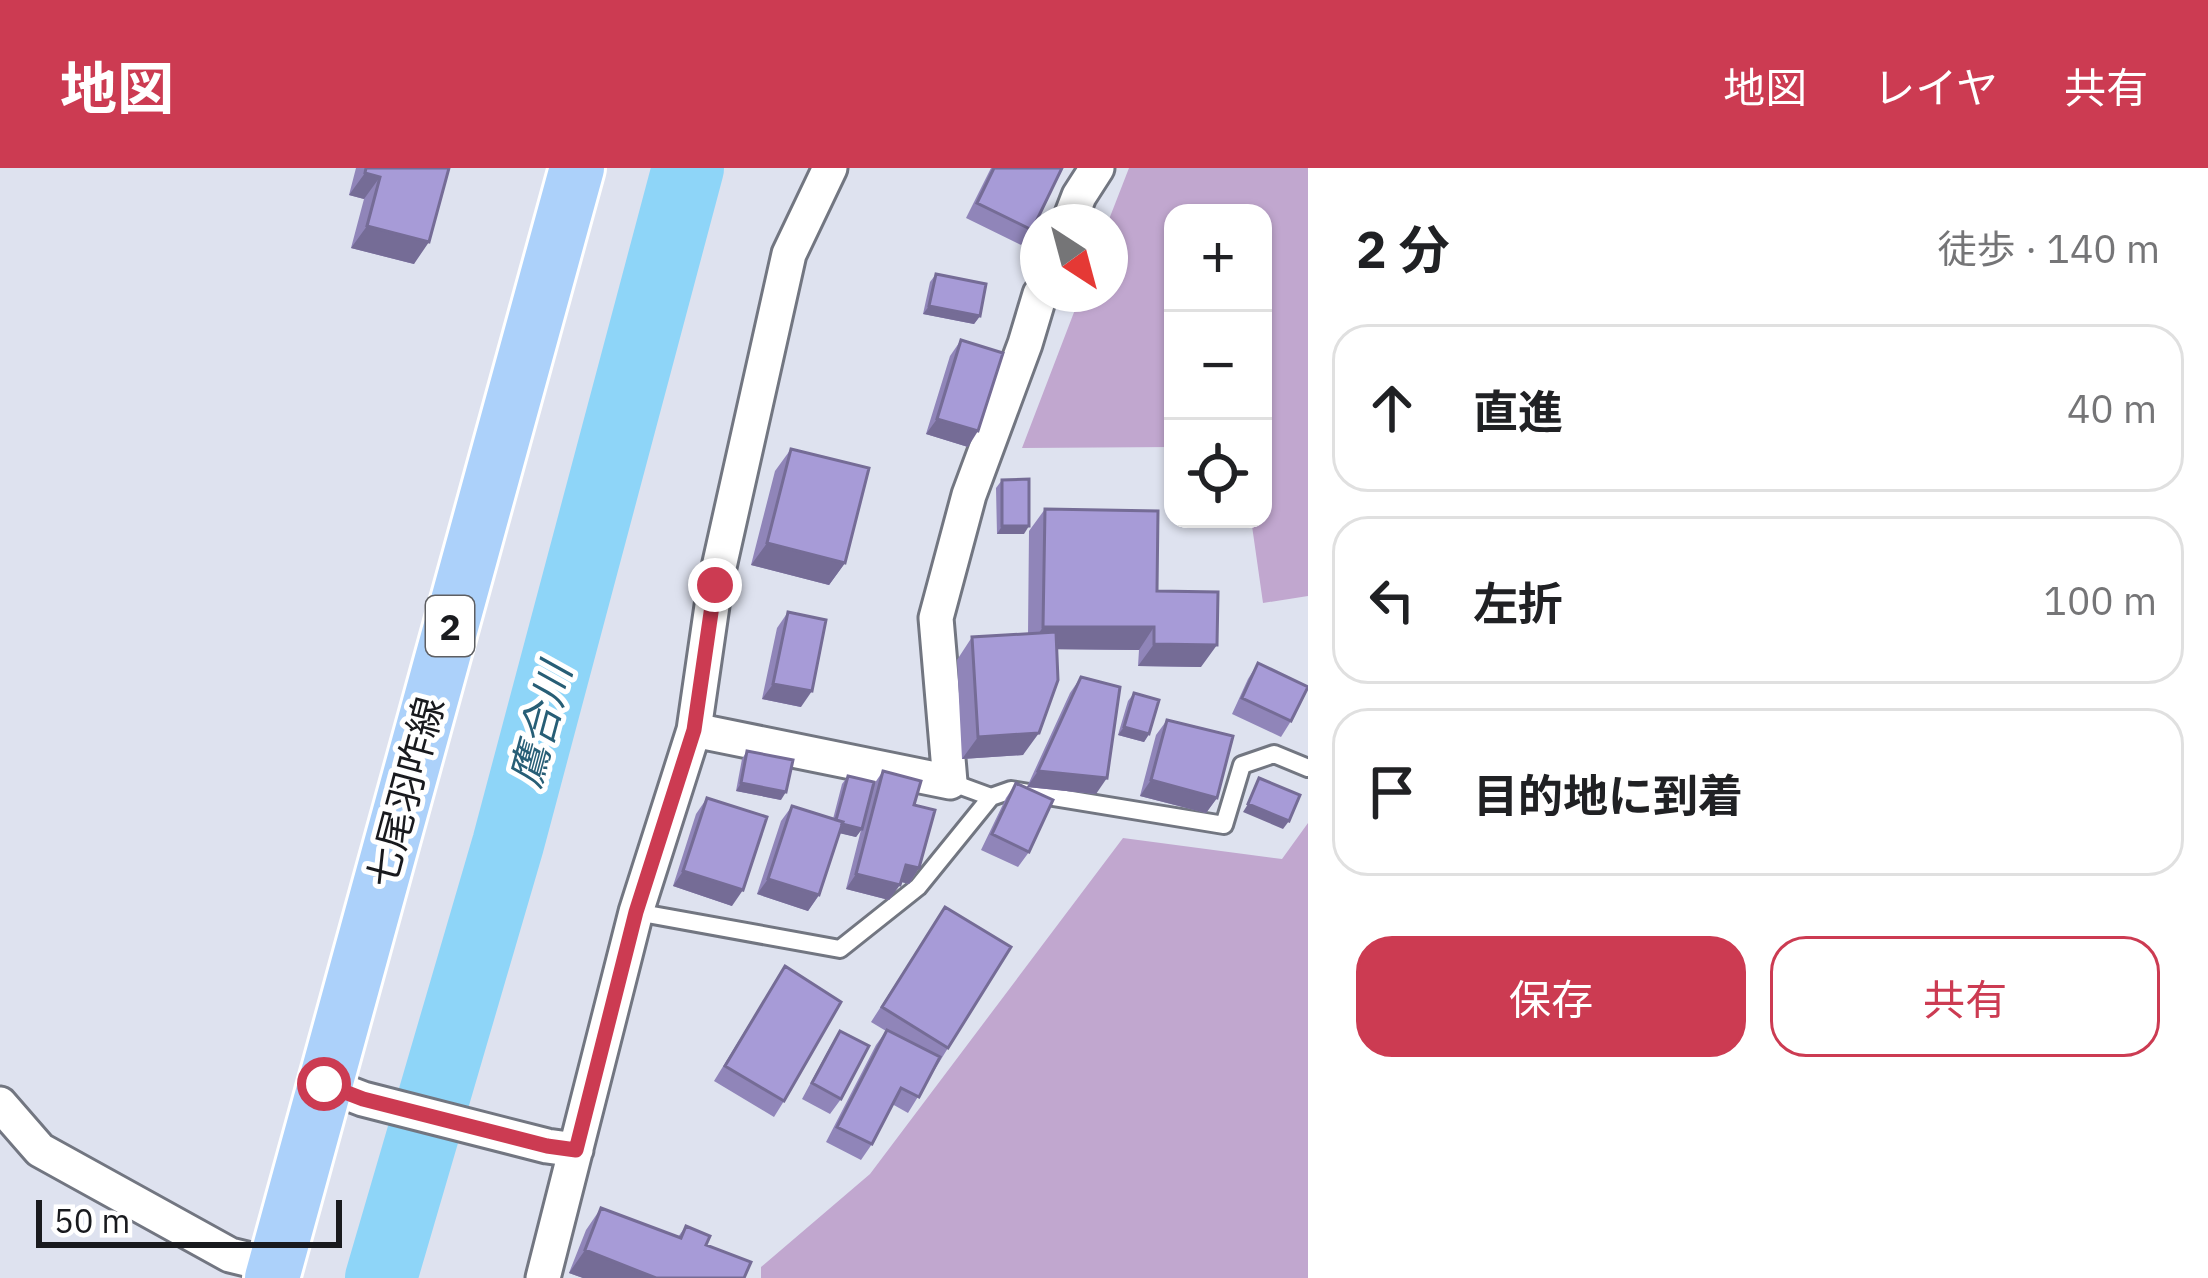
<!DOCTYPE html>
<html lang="ja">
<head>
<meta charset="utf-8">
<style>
  :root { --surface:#fff; --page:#f2f2f2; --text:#202124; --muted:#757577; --line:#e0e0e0; --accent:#cc3b52 }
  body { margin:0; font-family:"IBM Plex Sans","Noto Sans JP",sans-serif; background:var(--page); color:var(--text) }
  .controls { position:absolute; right:36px; top:36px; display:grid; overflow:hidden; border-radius:24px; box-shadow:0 3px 9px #0004 }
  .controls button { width:108px; height:108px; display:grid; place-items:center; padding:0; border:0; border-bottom:3px solid var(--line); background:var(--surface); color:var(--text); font:60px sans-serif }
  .compass { position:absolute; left:1020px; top:36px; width:108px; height:108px; border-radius:50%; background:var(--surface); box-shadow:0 3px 9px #0004; rotate:144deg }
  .scale { position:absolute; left:36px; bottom:30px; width:306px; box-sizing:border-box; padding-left:12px; border:6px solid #191a1e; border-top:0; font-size:33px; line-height:42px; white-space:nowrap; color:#191a1e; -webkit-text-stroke:9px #fff; paint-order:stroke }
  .stop { position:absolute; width:36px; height:36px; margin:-27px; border:9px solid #cc3b52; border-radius:50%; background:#fff }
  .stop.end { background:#cc3b52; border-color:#fff; box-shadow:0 3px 12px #0008 }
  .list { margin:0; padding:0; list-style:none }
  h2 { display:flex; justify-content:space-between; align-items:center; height:156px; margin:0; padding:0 48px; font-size:51px }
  h2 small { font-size:39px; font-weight:400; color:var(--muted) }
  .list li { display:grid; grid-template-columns:78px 1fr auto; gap:36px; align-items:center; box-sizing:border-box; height:168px; margin:0 24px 24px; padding:0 24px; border:3px solid var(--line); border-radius:36px }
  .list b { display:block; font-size:45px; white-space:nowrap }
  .list em { font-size:39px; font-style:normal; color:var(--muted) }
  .actions { display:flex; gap:24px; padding:36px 48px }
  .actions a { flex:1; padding:27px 0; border:3px solid var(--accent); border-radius:36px; text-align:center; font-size:42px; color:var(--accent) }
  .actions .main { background:var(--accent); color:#fff }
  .icon { flex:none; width:66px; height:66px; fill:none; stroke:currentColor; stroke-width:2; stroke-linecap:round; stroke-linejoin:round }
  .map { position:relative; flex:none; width:1308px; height:1110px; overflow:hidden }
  header { display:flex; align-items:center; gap:72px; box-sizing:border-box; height:168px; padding:0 60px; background:var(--accent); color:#fff }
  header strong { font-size:57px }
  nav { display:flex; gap:66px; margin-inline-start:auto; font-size:42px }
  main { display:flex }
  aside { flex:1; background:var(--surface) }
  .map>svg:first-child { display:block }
  .green { fill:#c1a7cf }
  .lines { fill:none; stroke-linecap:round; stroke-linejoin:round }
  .river { stroke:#8ed5f8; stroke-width:72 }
  .service-casing { stroke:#727681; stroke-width:22 }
  .minor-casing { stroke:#727681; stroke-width:39 }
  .primary-casing { stroke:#fff; stroke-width:60 }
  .service { stroke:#fff; stroke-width:16 }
  .minor { stroke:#fff; stroke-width:33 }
  .primary { stroke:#acd1fa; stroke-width:54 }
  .wall { fill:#9085b9 }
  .shaded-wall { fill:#756c96 }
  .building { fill:#a79bd7; stroke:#756c96; stroke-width:3 }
  .route { stroke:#cc3b52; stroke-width:15 }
  .labels { text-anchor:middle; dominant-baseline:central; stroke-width:10; stroke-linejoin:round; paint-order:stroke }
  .shield { fill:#fff; stroke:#5e5f62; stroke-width:3 }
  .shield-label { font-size:36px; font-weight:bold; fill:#191a1e }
  .street-label { font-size:39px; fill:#191a1e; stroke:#fff }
  .water-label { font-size:42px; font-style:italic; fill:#275e76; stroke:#fff }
</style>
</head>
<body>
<header>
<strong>地図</strong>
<nav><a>地図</a><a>レイヤ</a><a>共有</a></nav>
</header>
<main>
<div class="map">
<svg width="1308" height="1110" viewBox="0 0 1308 1110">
  <rect width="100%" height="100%" fill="#dee2ef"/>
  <!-- green -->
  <path class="green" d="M1129,0H1308V428L1263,435L1251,351H1263V45H1173V279L1022,280L1081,126H1110L1108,54Z
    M1308,655V1110H761V1099L870,1006L1123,670L1282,691Z"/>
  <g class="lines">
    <!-- river -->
    <path class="river" d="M381,1110L508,676L688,0"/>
    <!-- service casing -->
    <g class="service-casing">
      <path id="service" d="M991,629L1011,622L1224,657L1242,597L1274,586L1308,600
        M636,744L840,781L918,719L991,629L950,614"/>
    </g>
    <!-- minor casing -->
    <g class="minor-casing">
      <path id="minor" d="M1069,54L1079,28L1097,0
        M694,562L715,417L789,86L830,0
        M324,916L363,931L547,978L576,982
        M0,936L40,982L230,1087L275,1098
        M543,1110L636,744L694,562L950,614L936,450L969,327L1025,176L1040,126"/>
    </g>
    <!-- primary casing -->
    <g class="primary-casing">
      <path id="primary" d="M272,1110L577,0"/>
    </g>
    <!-- service -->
    <use href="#service" class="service"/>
    <!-- minor -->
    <use href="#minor" class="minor"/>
    <!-- primary -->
    <use href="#primary" class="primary"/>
  </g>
  <!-- wall -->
  <path class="wall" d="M356,0H449L414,96L351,80L364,31L349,27Z
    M991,0H1062L1032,62L1021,77L966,50Z
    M936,106L980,148L974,156L923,146L930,114Z
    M961,172L968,279L926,266L950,188Z
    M791,281L845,395L829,417L751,397L775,303Z
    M1002,312L1024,366H997L996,320Z
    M1045,341L1157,423L1201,499L1138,498L1139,482L1057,481L1023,587L962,591L957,492L972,469L1028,466L1029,363Z
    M788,444L801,539L762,531L777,460Z
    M1258,495L1291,553L1281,569L1232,546L1248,511Z
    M1081,509L1096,626L1027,619L1070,525Z
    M1134,525L1149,566L1144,574L1118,567L1128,533Z
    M1167,552L1217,630L1206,645L1140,628L1156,567Z
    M747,583L781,632L736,623L742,591Z
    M883,603L914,637L919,700L909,716L901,714L889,732L846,721L861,662L856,669L840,665L819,727L808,743L757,726L781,653L792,638L833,651L842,616L848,608L872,619Z
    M1016,615L1029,684L1018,699L981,682L1006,630Z
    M707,630L732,738L673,718L696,646Z
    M945,739L948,880L908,945L892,936L872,976L861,992L826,974L876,877L886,863L871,854Z
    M785,798L784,933L774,949L714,913Z
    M840,863L841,931L830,946L802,931L830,879Z
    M601,1040L678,1069L686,1058L744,1110H583L569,1105L586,1062Z"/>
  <!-- shaded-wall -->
  <path class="shaded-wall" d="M365,5L380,9L364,31L349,27Z
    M367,58L429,74L414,96L351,80Z
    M929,138L980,148L974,156L923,146Z
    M937,251L978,263L968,279L926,266Z
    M1002,358H1029L1024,366H997Z
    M767,375L845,395L829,417L751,397Z
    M1043,459H1154L1139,482L1028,481Z
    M1154,476L1217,477L1201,499L1138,498Z
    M773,516L812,523L801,539L762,531Z
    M1124,559L1149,566L1144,574L1118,567Z
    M1039,565L1023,587L962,591L978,569Z
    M1038,603L1107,610L1096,626L1027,619Z
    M1151,612L1217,630L1206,645L1140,628Z
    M741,615L786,624L781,632L736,623Z
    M1248,636L1289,653L1283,661L1243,644Z
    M835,655L862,661L856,669L830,663Z
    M906,697L919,700L909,716L895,712Z
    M683,703L743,722L732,738L673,718Z
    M856,706L900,717L889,732L846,721Z
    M768,711L819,727L808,743L757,726Z
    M585,1082L656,1110H583L569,1105Z"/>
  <!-- building -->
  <path class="building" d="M366,0H449L429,74L367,58L380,9L365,5Z
    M994,0H1062L1032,62L977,35Z
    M936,106L986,116L980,148L929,138Z
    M961,172L1003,185L978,263L937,251Z
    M791,281L869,300L845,395L767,375Z
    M1029,311V358H1002V312Z
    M1045,341L1158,343L1157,423L1218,424L1217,477L1154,476V459H1043Z
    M788,444L826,452L812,523L773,516Z
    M1056,464L1058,512L1039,565L978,569L972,469Z
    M1258,495L1308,519L1291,553L1242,530Z
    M1081,509L1120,519L1107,610L1038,603Z
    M1134,525L1159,532L1149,566L1124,559Z
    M1167,552L1233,568L1217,630L1151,612Z
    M747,583L793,592L786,624L741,615Z
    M883,603L921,613L914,637L935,642L919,700L906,697L900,717L856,706Z
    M848,608L874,614L862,661L842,656L843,654L836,652Z
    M1259,610L1300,627L1289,653L1248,636Z
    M1016,615L1053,632L1029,684L992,666Z
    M707,630L767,649L743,722L683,703Z
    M792,638L843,654L819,727L768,711Z
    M945,739L1011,779L948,880L882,839Z
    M785,798L841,834L784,933L725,898Z
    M887,862L940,889L919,929L901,920L872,976L837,959Z
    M840,863L869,878L841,931L812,915Z
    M601,1040L681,1070L686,1058L710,1068L706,1077L751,1094L744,1110H656L585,1082Z"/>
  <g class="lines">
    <!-- route -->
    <path class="route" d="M324,916L363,931L547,978L576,982L636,744L694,562L715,417"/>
  </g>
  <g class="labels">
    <!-- shield labels -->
    <rect class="shield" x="426" y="428" width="48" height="60" rx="9"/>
    <g class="shield-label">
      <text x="450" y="458">2</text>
    </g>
    <!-- street labels -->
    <g class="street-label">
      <text transform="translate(405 624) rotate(-75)">七尾羽咋線</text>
    </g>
    <!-- water labels -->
    <g class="water-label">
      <text transform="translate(540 557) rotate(-75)">鷹合川</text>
    </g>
  </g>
</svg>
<div class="controls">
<button>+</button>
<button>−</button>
<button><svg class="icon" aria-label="locate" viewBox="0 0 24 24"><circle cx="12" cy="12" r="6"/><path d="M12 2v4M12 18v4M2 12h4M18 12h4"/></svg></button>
</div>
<svg class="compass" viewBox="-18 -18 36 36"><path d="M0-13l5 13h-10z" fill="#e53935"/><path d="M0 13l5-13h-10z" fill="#757577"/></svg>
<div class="scale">50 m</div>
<div class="stop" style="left:324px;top:916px"></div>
<div class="stop end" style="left:715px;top:417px"></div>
</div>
<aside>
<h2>2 分<small>徒歩 · 140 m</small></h2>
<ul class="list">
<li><svg class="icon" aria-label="ahead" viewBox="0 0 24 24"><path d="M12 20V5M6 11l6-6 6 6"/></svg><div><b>直進</b></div><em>40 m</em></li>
<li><svg class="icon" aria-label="left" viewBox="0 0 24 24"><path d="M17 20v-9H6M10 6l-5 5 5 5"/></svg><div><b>左折</b></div><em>100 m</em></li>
<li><svg class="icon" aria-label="arrive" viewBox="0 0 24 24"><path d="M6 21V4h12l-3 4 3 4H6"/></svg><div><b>目的地に到着</b></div></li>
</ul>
<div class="actions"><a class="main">保存</a><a>共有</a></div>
</aside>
</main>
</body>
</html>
